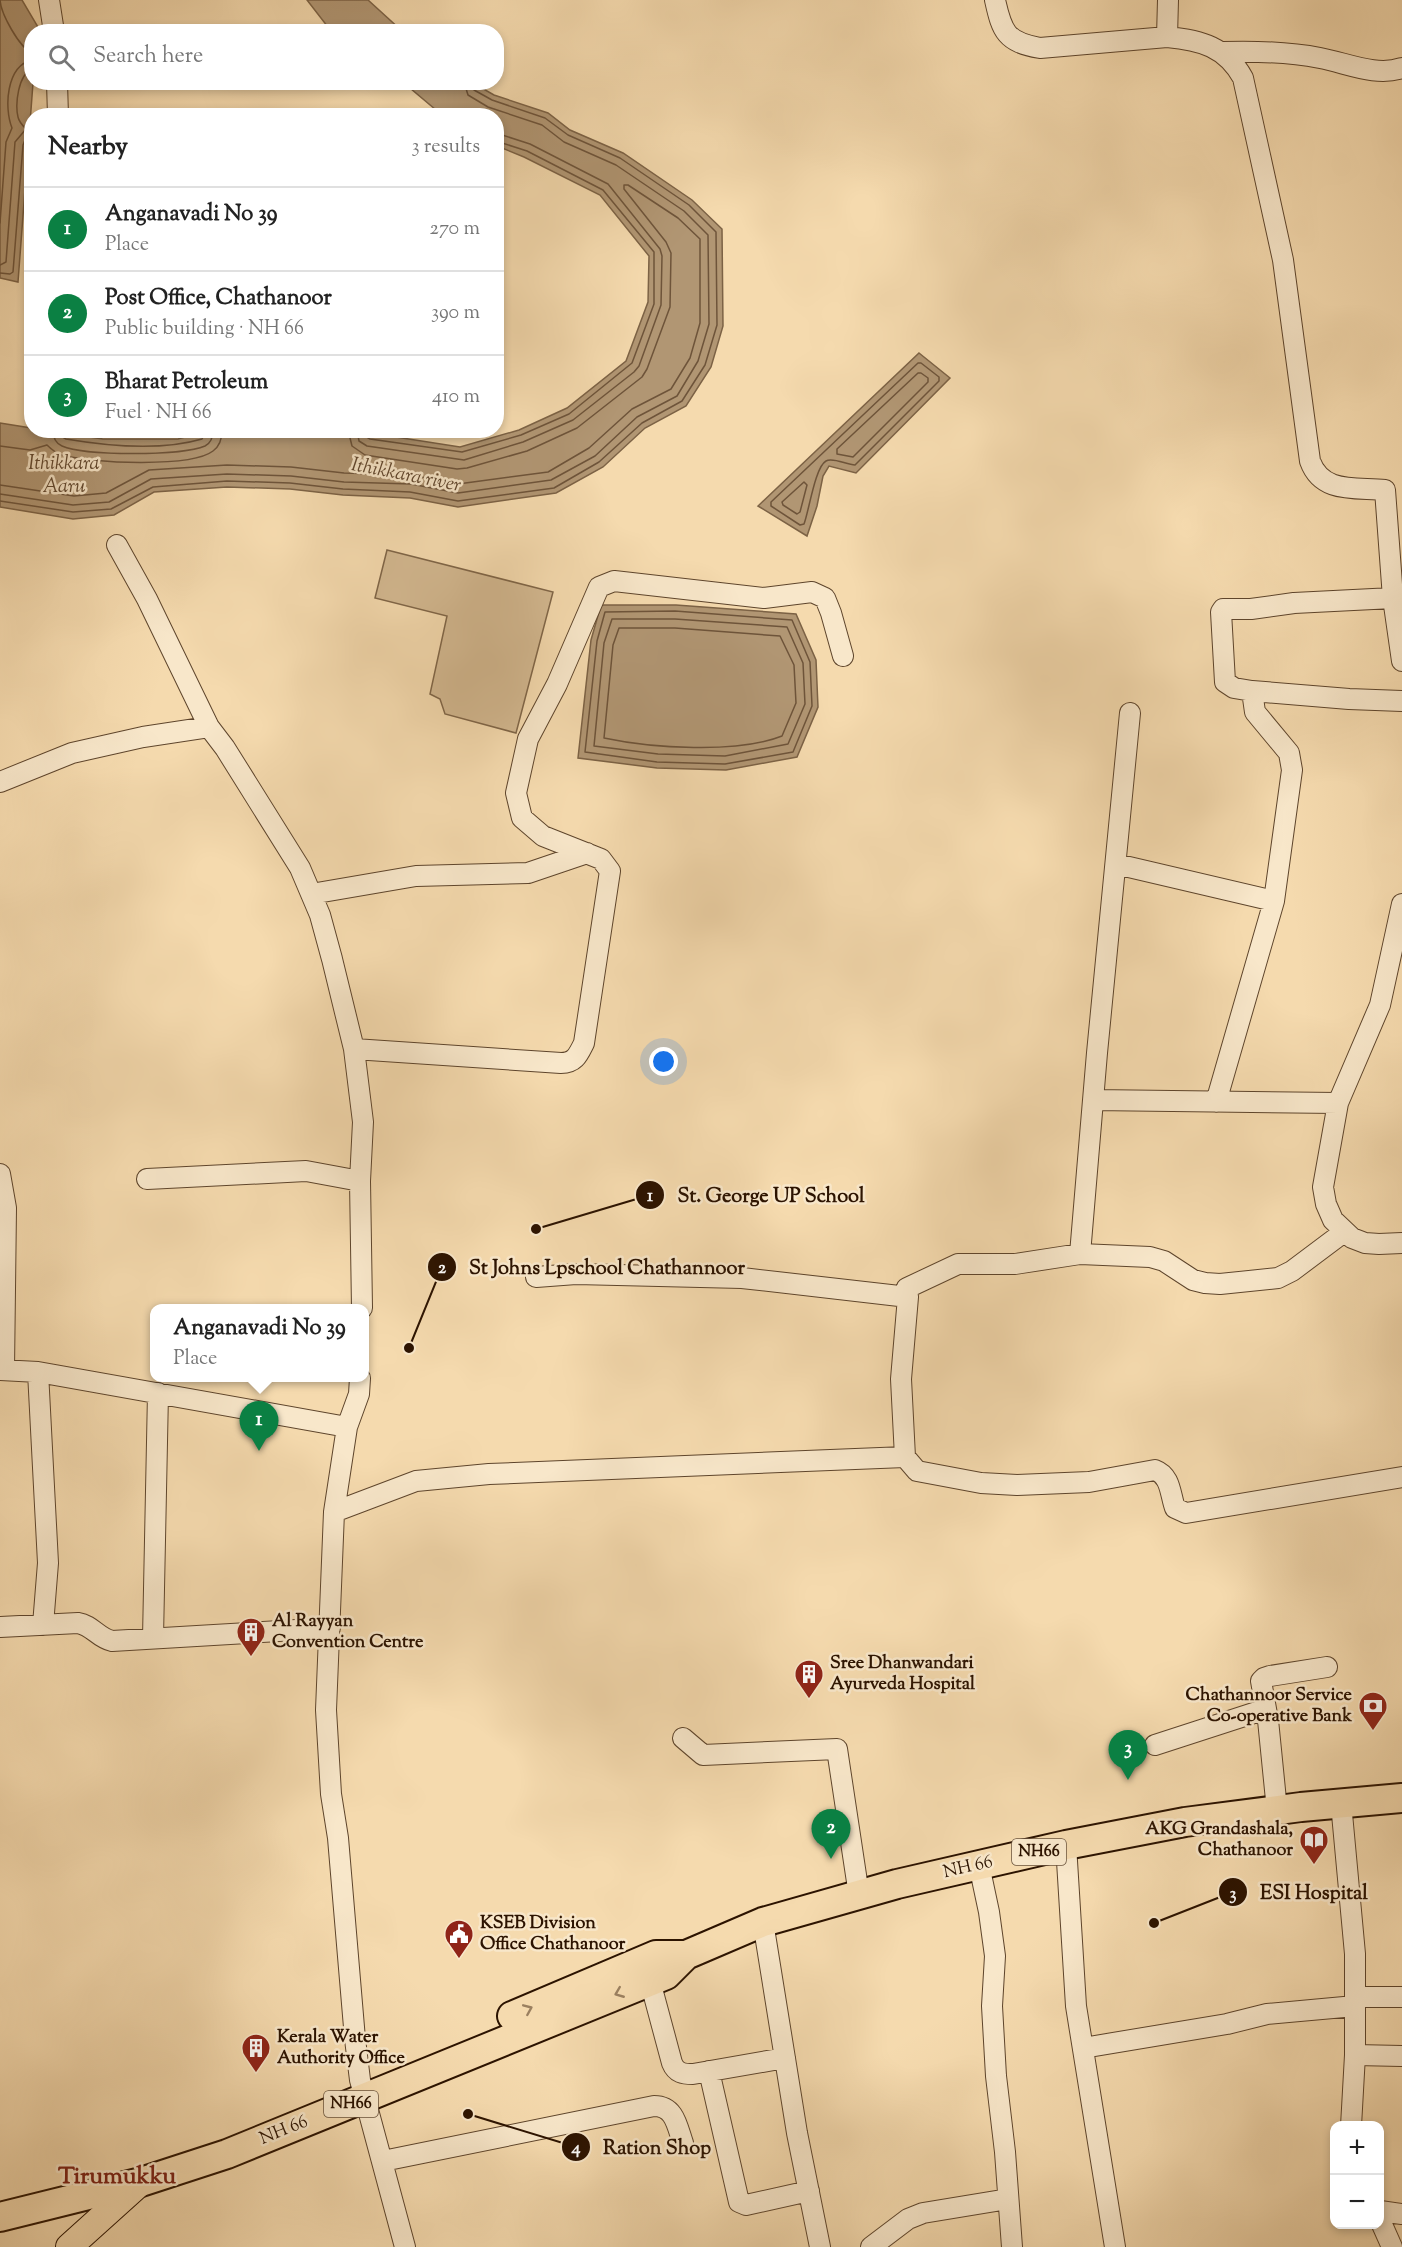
<!DOCTYPE html>
<html lang="en">
<head>
<meta charset="utf-8">
<style>
  :root { --surface:#fff; --page:#f6f6f6; --text:#222; --muted:#767676; --line:#e0e0e0; --accent:#0b8043 }
  body { margin:0; font-family:"Sorts Mill Goudy",serif; background:var(--page); color:var(--text) }
  .controls { position:absolute; right:18px; bottom:18px; display:grid; overflow:hidden; border-radius:12px; box-shadow:0 3px 9px #0003 }
  .controls button { width:54px; height:54px; display:grid; place-items:center; padding:0; border:0; border-bottom:2px solid var(--line); background:var(--surface); color:var(--text); font:30px sans-serif }
  .you { position:absolute; left:664px; top:1062px; width:21px; height:21px; margin:-15px; border:4px solid #fff; border-radius:50%; background:#1a73e8; box-shadow:0 0 0 9px #1a73e833 }
  .badge { display:grid; place-items:center; width:39px; height:39px; border-radius:50%; background:var(--accent); color:#fff; font-size:20px; font-weight:700 }
  .pin { position:absolute; translate:-50% -50px; filter:drop-shadow(0 2px 3px #0008) }
  .pin::after { content:''; position:absolute; top:32px; width:21px; height:18px; background:inherit; clip-path:polygon(0 0,100% 0,50% 100%) }
  .popup { position:absolute; left:150px; top:1304px; width:219px; height:78px; box-sizing:border-box; display:grid; place-content:center; border-radius:12px; background:var(--surface); filter:drop-shadow(0 2px 4px #0005); font-size:20px; white-space:nowrap; color:var(--muted) }
  .popup b { font-size:22px; color:var(--text) }
  .popup::after { content:''; position:absolute; left:50%; top:100%; margin-left:-12px; border:12px solid transparent; border-top-color:var(--surface) }
  .list { margin:0; padding:0; list-style:none }
  h2 { display:flex; justify-content:space-between; align-items:center; height:78px; margin:0; padding:0 24px; font-size:26px }
  h2 small { font-size:20px; font-weight:400; color:var(--muted) }
  .list li { display:grid; grid-template-columns:39px 1fr auto; gap:18px; align-items:center; box-sizing:border-box; height:84px; padding:0 24px; border-top:2px solid var(--line) }
  .list b { display:block; font-size:22px; white-space:nowrap }
  .list p { margin:0; font-size:20px; white-space:nowrap; color:var(--muted) }
  .list em { font-size:20px; font-style:normal; color:var(--muted) }
  .icon { flex:none; width:33px; height:33px; fill:none; stroke:currentColor; stroke-width:2; stroke-linecap:round; stroke-linejoin:round }
  .map { position:relative; flex:none; width:1402px; height:2247px; overflow:hidden }
  .search { position:absolute; background:var(--surface); box-shadow:0 3px 9px #0003; left:24px; top:24px; width:480px; height:66px; display:flex; align-items:center; gap:15px; box-sizing:border-box; padding:0 21px; border-radius:24px; color:var(--muted); font-size:22px }
  .panel { position:absolute; background:var(--surface); box-shadow:0 3px 9px #0003; left:24px; top:108px; width:480px; height:330px; border-radius:24px }
  .map>svg:first-child { display:block }
  .green { fill:#d3b890; stroke:#806648; stroke-width:1.5 }
  .water { fill:#b19673; stroke:#7c6245; stroke-width:1.5 }
  .lines { fill:none; stroke-linecap:round; stroke-linejoin:round }
  .shore { stroke:#6e543a; stroke-width:1.5 }
  .minor-casing { stroke:#5e452c; stroke-width:22 }
  .major-casing { stroke:#2c1300; stroke-width:28 }
  .highway-casing { stroke:#2c1300; stroke-width:32 }
  .minor { stroke:#f8e7ca; stroke-width:20 }
  .major { stroke:#f5daae; stroke-width:26 }
  .highway { stroke:#f5daae; stroke-width:28 }
  .oneway { stroke:#9b8060 }
  .labels { text-anchor:middle; dominant-baseline:central; stroke-width:5; stroke-linejoin:round; paint-order:stroke }
  .shield { fill:#f8e7ca; stroke:#69533d; stroke-width:1.5 }
  .shield-label { font-size:16px; font-weight:bold; fill:#2c1300 }
  .poi-label { font-size:18px; font-weight:bold; fill:#2c1300; stroke:#f8e7ca; text-anchor:start }
  .street-label { font-size:18px; fill:#2c1300; stroke:#f8e7ca }
  .water-label { font-size:20px; font-style:italic; fill:#61472e; stroke:#f8e7ca }
  .district-label { font-size:24px; font-weight:bold; fill:#7a1f14; stroke:#f8e7ca }
  .leader { fill:none; stroke:#2c1300; stroke-width:2 }
  .callout-dot { fill:#2c1300; stroke:#f8e7ca; stroke-width:2 }
  .mark-label { font-size:18px; text-anchor:middle; font-weight:bold; fill:#fff }
  .callout-label { font-size:20px; text-anchor:middle; font-weight:bold; fill:#2c1300; stroke:#f8e7ca; stroke-width:5; stroke-linejoin:round; paint-order:stroke }
</style>
</head>
<body>
<div class="map">
<svg width="1402" height="2247" viewBox="0 0 1402 2247">
  <rect width="100%" height="100%" fill="#f5daae"/>
  <filter id="stains"><feTurbulence type="fractalNoise" baseFrequency=".00333" numOctaves="4"/><feColorMatrix values="0 0 0 0 .2 0 0 0 0 .09 0 0 0 0 .02 0 0 0 .5 -.17"/></filter>
  <radialGradient id="worn" r=".72"><stop offset=".6" stop-color="#630" stop-opacity="0"/><stop offset="1" stop-color="#630" stop-opacity=".3"/></radialGradient>
  <!-- green -->
  <path class="green" d="M387,550L553,592L516,733L445,714L440,699L430,694L447,616L375,598Z"/>
  <!-- water -->
  <path class="water" d="M0,0H22L38,27L37,31L32,32V82L33,83L18,282L0,278Z
    M307,0H368L402,31H331Z
    M404,83H473L494,95L548,113L570,130L623,153L692,200L722,229L723,326L711,367L686,406L645,428L603,467L556,493L458,507L410,498L343,495L290,489L227,487L154,492L114,515L73,519L0,507V423L31,428L32,430L48,431L103,439H178L210,430H351L460,447L519,430L567,408L626,361L648,302L649,256L600,195L524,157L497,146L496,116L442,115Z
    M919,353L950,378L856,473L829,466L823,476L817,506L807,536L758,506Z
    M601,605H676L796,614L816,660L818,707L797,757L726,770L657,768L578,758L591,640Z"/>
  <g class="lines">
    <!-- shore -->
    <path class="shore" d="M0,0C1,14 19,47 32,53
      M0,223L6,142L12,128C4,108 6,66 32,60
      M0,265L6,262L15,142L26,129C23,126 19,122 18,117C15,104 18,75 32,69
      M0,273L10,274L13,272L23,145L25,140L32,138
      M918,363H921L939,377V381L855,465C847,465 833,457 826,461C815,467 809,511 804,524L800,525L771,506V502Z
      M918,373H921L928,378V382L853,457L837,454V449Z
      M53,430C53,437 55,443 62,446C84,456 182,456 205,446C211,443 213,437 213,430
      M60,430L61,436L66,439C107,446 161,451 202,439L206,430
      M357,430L359,441L367,446L464,460L523,442L573,420L634,372L639,366L661,305L662,256L660,249L608,184L530,144L496,133
      M364,430L365,436L370,439L462,452L521,435L569,414L632,363L654,304V252L603,190L527,151L496,141
      M0,446L30,450L47,445C51,449 55,453 62,455C90,463 191,468 213,451C220,446 222,439 222,430
      M804,482L807,485L800,512L797,514L783,505L782,502Z
      M0,485L74,496L106,493L149,470L227,465L291,467L344,473L411,475L458,484L548,472L589,448L632,409L671,389L690,358L700,323V239L678,218L628,185H624V189L666,242L671,253L670,307L647,369L642,377L577,428L527,451L467,468L457,469L365,455L352,446L348,430
      M0,494L73,505L109,502L151,479L227,474L291,476L344,482L411,484L458,493L551,480L595,456L637,417L677,396L698,361L709,324L708,235L684,211L616,165L564,142L542,125L488,107L468,95L464,82
      M0,501L73,512L111,509L153,487L227,481L290,483L343,489L410,492L458,501L554,488L599,462L642,423L682,401L705,365L717,325L716,232L689,205L620,158L568,135L545,118L492,100L474,90L471,82
      M675,611L792,620L810,662L812,706L793,752L725,764L657,762L585,752L597,641L605,612Z
      M612,619H675L787,627L803,663L805,704L788,744L725,756L658,754L594,746L604,643Z
      M619,628H675L780,636L794,665L796,703L782,736C737,754 651,748 604,738L613,645Z"/>
    <!-- minor casing -->
    <g class="minor-casing">
      <path id="minor" d="M49,0L54,32
        M995,0C1002,32 1006,42 1040,48L1167,37C1201,40 1226,47 1243,78L1283,260L1310,461C1322,494 1355,487 1385,490L1393,598L1402,661
        M1167,37L1168,0
        M1223,52C1256,51 1289,52 1320,58C1347,63 1376,77 1402,68
        M57,82L58,116
        M1252,691L1349,699L1402,701
        M209,727L225,748L300,868L320,915L332,959L354,1049L363,1122L360,1181L362,1308
        M0,782L72,753L143,737L209,727L147,599L117,545
        M1116,864L1274,901
        M311,894L416,876L528,873L587,853
        M1402,904L1380,1005L1338,1103L1323,1187L1326,1204L1333,1220L1352,1238L1365,1243L1379,1244L1402,1243
        M354,1049L561,1063C575,1063 578,1055 584,1043L610,871L601,859L543,836L522,818L516,793L528,739L557,684L599,587L614,581L764,598L812,592L825,598L831,613L843,656
        M1093,1100L1338,1103
        M1216,1102L1274,901L1292,770L1289,753L1255,712L1252,691L1234,688L1225,682L1221,612L1223,609H1251L1294,603L1393,598
        M0,1174L6,1208L4,1370
        M147,1179L306,1171L360,1181
        M1080,1254L1097,1053L1130,713
        M536,1277L576,1274L742,1278L908,1297L907,1288L958,1264H1015L1080,1254L1150,1257L1164,1261L1193,1280L1205,1283L1220,1284L1278,1278L1292,1271L1344,1232
        M0,1370L38,1372L347,1427
        M38,1372L48,1563L43,1625
        M360,1378L359,1394L347,1427L334,1512L326,1710L331,1794L338,1838L355,2039L360,2080L405,2247
        M905,1457L901,1379L908,1297
        M334,1512L416,1481L489,1474L905,1457L917,1471L981,1483L1017,1485L1089,1482L1155,1470C1171,1476 1170,1494 1175,1508L1186,1513L1402,1477
        M0,1627L78,1623C92,1625 98,1638 112,1641L330,1628
        M153,1638L158,1393
        M683,1738L703,1755L837,1749L859,1895
        M1155,1745L1266,1709
        M1341,1803L1355,1954V2055L1351,2126
        M1277,1810L1268,1720L1261,1681L1264,1678L1270,1676L1327,1667
        M1066,1845L1076,2006L1115,2247
        M979,1865L989,1912L995,1956L992,2006L996,2076L1005,2152L1012,2247
        M763,1922L797,2133L820,2247
        M650,1981L672,2063C676,2073 683,2074 693,2074L785,2058
        M1355,1997H1402
        M1083,2048L1227,2024L1267,2014L1355,2006
        M1355,2055L1402,2056
        M709,2071L739,2202L746,2205L809,2191
        M383,2161L654,2106C675,2106 677,2126 683,2143
        M1380,2211L1402,2214
        M1380,2220L1392,2247
        M871,2247L908,2219L923,2213L1008,2199"/>
    </g>
    <!-- major casing -->
    <g class="major-casing">
      <path id="major" d="M69,2247L141,2182"/>
    </g>
    <!-- highway casing -->
    <g class="highway-casing">
      <path id="highway" d="M512,2016L656,1955H686
        M0,2217L141,2182L227,2154L666,1975L686,1955L763,1922L897,1884L1066,1845L1185,1822L1301,1807L1402,1798"/>
    </g>
    <!-- minor -->
    <use href="#minor" class="minor"/>
    <!-- major -->
    <use href="#major" class="major"/>
    <!-- highway -->
    <use href="#highway" class="highway"/>
  </g>
  <!-- one-way arrows -->
  <defs><path id="oneway-chevron" d="M-2-3.5L2.5 0L-2 3.5" fill="none" stroke-width="1.6" stroke-linecap="round" stroke-linejoin="round" transform="scale(1.5)"/></defs>
  <g class="oneway">
    <use href="#oneway-chevron" transform="translate(619 1993) rotate(158)"/>
    <use href="#oneway-chevron" transform="translate(528 2009) rotate(-23)"/>
  </g>
  <!-- icons -->
  <defs>
    <g id="building-pin" transform="scale(1.5)"><path d="M0 17L-7.5 6A9.5 9.5 0 1 1 7.5 6Z" fill="#8f2418" stroke="#f8e7ca"/><path d="M-4-6H4V6H1V3H-1V6H-4ZM-2.5-4.3h1.7v1.8h-1.7ZM.8-4.3h1.7v1.8H.8ZM-2.5-1h1.7V.8h-1.7ZM.8-1h1.7V.8H.8Z" fill="#fff"/></g>
    <g id="bank-pin" transform="scale(1.5)"><path d="M0 17L-7.5 6A9.5 9.5 0 1 1 7.5 6Z" fill="#8f2418" stroke="#f8e7ca"/><path d="M-6-4H6V4H-6ZM0-2.3a2.3 2.3 0 1 0 0 4.6a2.3 2.3 0 1 0 0-4.6Z" fill="#fff"/></g>
    <g id="library-pin" transform="scale(1.5)"><path d="M0 17L-7.5 6A9.5 9.5 0 1 1 7.5 6Z" fill="#8f2418" stroke="#f8e7ca"/><path d="M-6-4Q-3-5.5-.7-3.5V5Q-3 3-6 4ZM6-4Q3-5.5 .7-3.5V5Q3 3 6 4Z" fill="#fff"/></g>
    <g id="civic-pin" transform="scale(1.5)"><path d="M0 17L-7.5 6A9.5 9.5 0 1 1 7.5 6Z" fill="#8f2418" stroke="#f8e7ca"/><path d="M-.6-6.5H3V-4.5H.6V-3L4-1V1h2V6H-6V1h2V-1L-.6-3ZM-1.2 2.5V6h2.4V2.5Z" fill="#fff"/></g>
  </defs>
  <g fill-rule="evenodd">
    <use href="#building-pin" x="251" y="1632"/>
    <use href="#building-pin" x="809" y="1674"/>
    <use href="#bank-pin" x="1373" y="1706"/>
    <use href="#library-pin" x="1314" y="1840"/>
    <use href="#civic-pin" x="459" y="1934"/>
    <use href="#building-pin" x="256" y="2048"/>
  </g>
  <g class="labels">
    <!-- shield labels -->
    <g class="shield">
      <rect x="1012" y="1839" width="54" height="26" rx="4.5"/>
      <rect x="324" y="2091" width="54" height="26" rx="4.5"/>
    </g>
    <g class="shield-label">
      <text x="1039" y="1852">NH66</text>
      <text x="351" y="2104">NH66</text>
    </g>
    <!-- poi labels -->
    <g class="poi-label">
      <text x="272" y="1622">Al Rayyan<tspan x="272" dy="21">Convention Centre</tspan></text>
      <text x="830" y="1664">Sree Dhanwandari<tspan x="830" dy="21">Ayurveda Hospital</tspan></text>
      <text x="1352" y="1696" text-anchor="end">Chathannoor Service<tspan x="1352" dy="21">Co-operative Bank</tspan></text>
      <text x="1293" y="1830" text-anchor="end">AKG Grandashala,<tspan x="1293" dy="21">Chathanoor</tspan></text>
      <text x="480" y="1924">KSEB Division<tspan x="480" dy="21">Office Chathanoor</tspan></text>
      <text x="277" y="2038">Kerala Water<tspan x="277" dy="21">Authority Office</tspan></text>
    </g>
    <!-- street labels -->
    <g class="street-label">
      <text transform="translate(968 1868) rotate(-13)">NH 66</text>
      <text transform="translate(284 2131) rotate(-22)">NH 66</text>
    </g>
    <!-- water labels -->
    <g class="water-label">
      <text x="64" y="464">Ithikkara<tspan x="64" dy="23">Aaru</tspan></text>
      <text transform="translate(406 476) rotate(11)">Ithikkara river</text>
    </g>
    <!-- district labels -->
    <g class="district-label">
      <text x="117" y="2177">Tirumukku</text>
    </g>
  </g>
  <!-- callouts -->
  <path class="leader" d="M536 1229L650 1195M409 1348L442 1267M1154 1923L1233 1892M468 2114L576 2147"/>
  <g class="callout-dot">
    <circle cx="536" cy="1229" r="6"/>
    <circle cx="409" cy="1348" r="6"/>
    <circle cx="1154" cy="1923" r="6"/>
    <circle cx="468" cy="2114" r="6"/>
    <circle cx="650" cy="1195" r="15"/>
    <circle cx="442" cy="1267" r="15"/>
    <circle cx="1233" cy="1892" r="15"/>
    <circle cx="576" cy="2147" r="15"/>
  </g>
  <g class="mark-label">
    <text x="650" y="1201">1</text>
    <text x="442" y="1273">2</text>
    <text x="1233" y="1899">3</text>
    <text x="576" y="2153">4</text>
  </g>
  <g class="callout-label">
    <text x="771" y="1202">St. George UP School</text>
    <text x="607" y="1274">St Johns Lpschool Chathannoor</text>
    <text x="1314" y="1899">ESI Hospital</text>
    <text x="657" y="2154">Ration Shop</text>
  </g>
  <rect width="100%" height="100%" filter="url(#stains)"/>
  <rect width="100%" height="100%" fill="url(#worn)"/>
</svg>
<div class="controls">
<button>+</button>
<button>−</button>
</div>
<div class="you"></div>
<div class="pin badge" style="left:259px;top:1451px">1</div>
<div class="popup"><b>Anganavadi No 39</b>Place</div>
<div class="pin badge" style="left:831px;top:1859px">2</div>
<div class="pin badge" style="left:1128px;top:1780px">3</div>
<div class="search"><svg class="icon" aria-label="search" viewBox="0 0 24 24"><circle cx="10" cy="10" r="6"/><path d="M15 15l6 6"/></svg>Search here</div>
<section class="panel">
<h2>Nearby<small>3 results</small></h2>
<ul class="list">
<li><span class="badge">1</span><div><b>Anganavadi No 39</b><p>Place</p></div><em>270 m</em></li>
<li><span class="badge">2</span><div><b>Post Office, Chathanoor</b><p>Public building · NH 66</p></div><em>390 m</em></li>
<li><span class="badge">3</span><div><b>Bharat Petroleum</b><p>Fuel · NH 66</p></div><em>410 m</em></li>
</ul>
</section>
</div>
</body>
</html>
